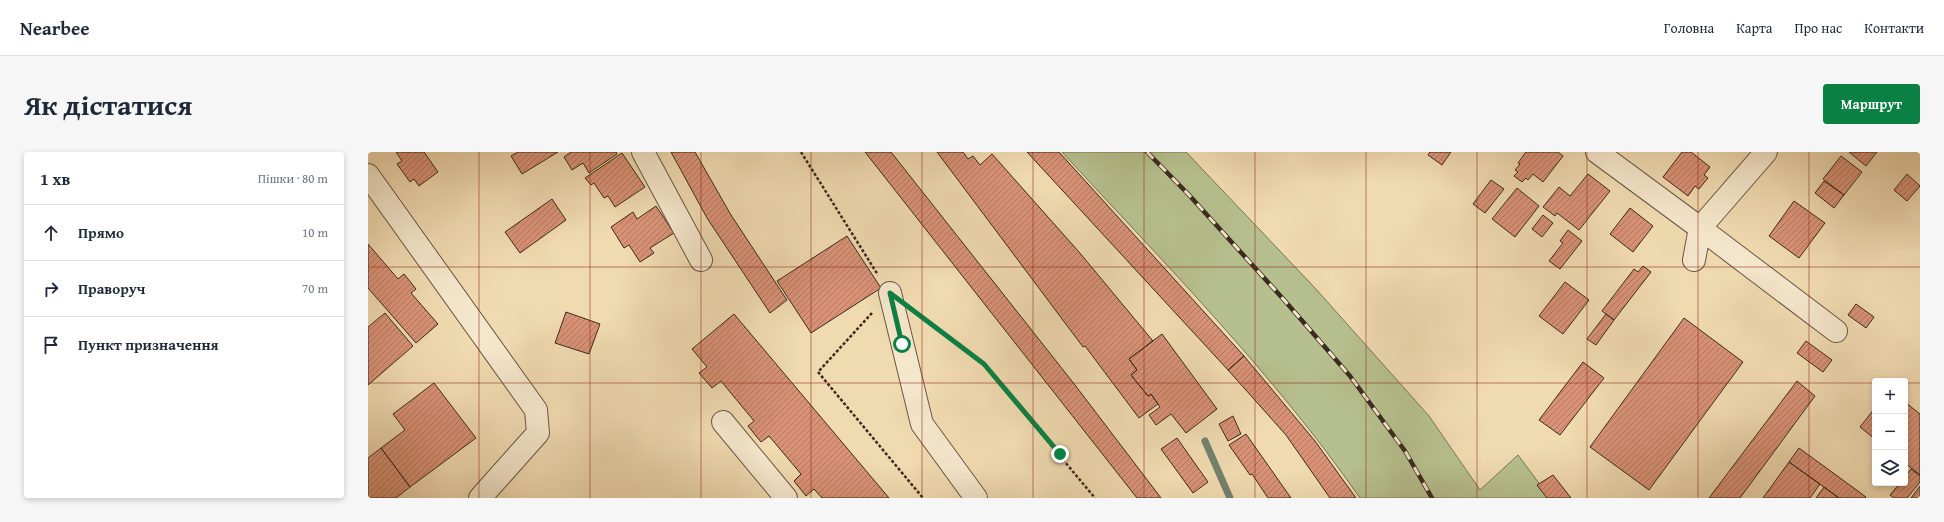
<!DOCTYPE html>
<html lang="uk">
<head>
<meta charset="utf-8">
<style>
  :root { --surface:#fff; --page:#f6f6f7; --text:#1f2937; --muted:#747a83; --line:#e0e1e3; --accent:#0b8043 }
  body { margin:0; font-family:"Gentium Book Plus",serif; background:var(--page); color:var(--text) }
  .controls { position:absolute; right:12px; bottom:12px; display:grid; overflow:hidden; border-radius:4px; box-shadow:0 2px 6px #0003 }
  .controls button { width:36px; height:36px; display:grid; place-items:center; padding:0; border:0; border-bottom:1px solid var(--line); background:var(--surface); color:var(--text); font:20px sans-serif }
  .stop { position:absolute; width:12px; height:12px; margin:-9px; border:3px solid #0b8043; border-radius:50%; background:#fff }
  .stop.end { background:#0b8043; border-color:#fff; box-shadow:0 1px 4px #0008 }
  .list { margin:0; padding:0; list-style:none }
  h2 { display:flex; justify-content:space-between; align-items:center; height:52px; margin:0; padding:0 16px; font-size:17px }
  h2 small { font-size:13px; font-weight:400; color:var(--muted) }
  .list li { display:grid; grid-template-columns:26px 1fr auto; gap:12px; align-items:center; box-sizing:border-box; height:56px; padding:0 16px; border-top:1px solid var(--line) }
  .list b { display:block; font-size:15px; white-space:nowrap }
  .list em { font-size:13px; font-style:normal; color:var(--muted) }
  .icon { flex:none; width:22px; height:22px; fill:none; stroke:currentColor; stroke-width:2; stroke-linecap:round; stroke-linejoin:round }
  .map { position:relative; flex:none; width:1552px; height:346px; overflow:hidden; border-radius:4px }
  header { display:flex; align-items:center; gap:24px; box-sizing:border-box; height:56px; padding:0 20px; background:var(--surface); border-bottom:1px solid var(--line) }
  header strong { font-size:19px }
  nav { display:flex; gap:22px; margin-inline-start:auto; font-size:14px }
  .intro { display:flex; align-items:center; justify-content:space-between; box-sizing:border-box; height:96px; padding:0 24px }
  h1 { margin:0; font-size:28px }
  .button { padding:10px 18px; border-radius:4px; background:var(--accent); color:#fff; font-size:14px; font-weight:700 }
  main { display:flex; gap:24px; padding:0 24px }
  aside { flex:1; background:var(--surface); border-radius:4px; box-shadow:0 2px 6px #0003 }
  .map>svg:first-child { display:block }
  .grass { fill:#b6c08e; stroke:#787656 }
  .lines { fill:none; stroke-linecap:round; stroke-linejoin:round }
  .stream { stroke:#74816f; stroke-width:7 }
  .building { fill:url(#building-hatch); stroke:#3a2b1e }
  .minor-casing { stroke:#685742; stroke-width:24 }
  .path { stroke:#3a2b1e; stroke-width:2.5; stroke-dasharray:3 2; stroke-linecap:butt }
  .minor { stroke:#f5e7cc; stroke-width:22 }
  .rail-casing { stroke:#3a2b1e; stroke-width:4.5 }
  .rail { stroke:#f5e7cc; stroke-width:3; stroke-dasharray:9; stroke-linecap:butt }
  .route { stroke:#0b8043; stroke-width:5 }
  .grid { fill:none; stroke:#8f2418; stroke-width:1; stroke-opacity:0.55 }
</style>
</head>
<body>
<header>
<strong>Nearbee</strong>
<nav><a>Головна</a><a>Карта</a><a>Про нас</a><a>Контакти</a></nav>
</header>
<div class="intro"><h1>Як дістатися</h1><a class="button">Маршрут</a></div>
<main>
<aside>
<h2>1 хв<small>Пішки · 80 m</small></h2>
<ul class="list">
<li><svg class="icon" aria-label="ahead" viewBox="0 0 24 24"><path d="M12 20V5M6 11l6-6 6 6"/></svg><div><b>Прямо</b></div><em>10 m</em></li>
<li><svg class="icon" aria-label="right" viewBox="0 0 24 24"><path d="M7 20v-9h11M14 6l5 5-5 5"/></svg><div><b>Праворуч</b></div><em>70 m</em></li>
<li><svg class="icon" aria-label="arrive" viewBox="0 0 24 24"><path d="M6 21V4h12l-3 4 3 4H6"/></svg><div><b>Пункт призначення</b></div></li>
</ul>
</aside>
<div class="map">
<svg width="1552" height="346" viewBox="0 0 1552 346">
  <defs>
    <pattern id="building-hatch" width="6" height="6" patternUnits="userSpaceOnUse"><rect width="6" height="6" fill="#d99276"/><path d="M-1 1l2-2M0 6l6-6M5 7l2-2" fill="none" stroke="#b17760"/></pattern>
  </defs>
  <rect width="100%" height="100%" fill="#f0dab0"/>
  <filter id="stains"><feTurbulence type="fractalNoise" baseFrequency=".005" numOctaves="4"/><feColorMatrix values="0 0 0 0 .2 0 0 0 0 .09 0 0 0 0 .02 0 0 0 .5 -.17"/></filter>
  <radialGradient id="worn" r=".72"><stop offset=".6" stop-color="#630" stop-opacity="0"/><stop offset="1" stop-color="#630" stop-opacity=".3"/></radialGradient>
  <!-- grass -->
  <path class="grass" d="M694,0H818L947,136L1061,264L1112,338L1150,303L1182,346H992C905,221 797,112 694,0Z"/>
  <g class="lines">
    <!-- stream -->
    <path class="stream" d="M837,289L862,346"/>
  </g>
  <!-- building -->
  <path class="building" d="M28,0H56L70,20L51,34L46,27L42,30L29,12L34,9Z
    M150,0H190L154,22L143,4Z
    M203,0H248L249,2L221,21L215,11L204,18L196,5Z
    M303,0H327L363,63L419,148L402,161L339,66Z
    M497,0H523L707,233L793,346H769Z
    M569,0H595L600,7L605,4L612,13L624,2L711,100L785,189L761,207L769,218L763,223L780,244L783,242L790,252L771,266L717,194L715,195Z
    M659,0H691L876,204L860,218Z
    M1062,0H1083L1074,13L1060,3Z
    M1158,0H1190L1195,4L1175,30L1165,22L1160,28L1158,26L1154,30L1146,24L1150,20L1147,18L1152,12L1150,11Z
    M1314,0H1323L1342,15L1336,23L1340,26L1331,37L1327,34L1320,44L1295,25Z
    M1481,0H1509L1498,14Z
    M254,1L277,35L247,55L240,44L236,46L226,31L223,33L217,26Z
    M1473,4L1494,20L1476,43L1455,27Z
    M1220,22L1242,39L1211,78L1189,61L1187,64L1175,55L1191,35L1202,44Z
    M1539,22L1552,34L1539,49L1526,38Z
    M1123,28L1136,37L1117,61L1105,52Z
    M1456,29L1476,43L1466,56L1447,41Z
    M1149,36L1171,54L1147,85L1124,67Z
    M184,47L198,68L152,101L137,80Z
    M1426,49L1457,71L1431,106L1401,84Z
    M288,54L306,81L282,96L286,101L272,110L261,93L256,96L243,75L265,60L269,67Z
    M1262,56L1285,74L1265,100L1242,82Z
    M1175,63L1185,71L1174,85L1164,77Z
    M1200,78L1214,89L1192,117L1181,109L1195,91L1192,89Z
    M479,84L513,136L443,181L409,129Z
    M0,92L30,127L36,122L48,137L43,141L70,172L48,191L0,136Z
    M1275,114L1283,120L1246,168L1234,159L1266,117L1270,120Z
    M1197,130L1221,148L1195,182L1171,164Z
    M1488,152L1506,165L1498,176L1480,163Z
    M198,160L232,172L221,202L187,191Z
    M17,161L45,194L0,233V175Z
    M366,162L521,346H454L446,337L438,344L426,329L433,322L401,284L393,290L380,274L386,269L353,229L344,236L331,221L339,215L324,197Z
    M1238,162L1246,168L1228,193L1219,187Z
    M1316,166L1375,210L1281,338L1222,295Z
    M794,182L849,257L818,281L803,262L788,273L781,263L792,255L783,242L780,244L763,223L769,218L761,207Z
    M1438,189L1464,208L1455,220L1429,201Z
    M876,204L947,289L988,346H962L918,283L860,218Z
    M1215,210L1236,226L1192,283L1171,268Z
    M1429,229L1447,244L1372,346H1341Z
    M66,231L108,286L42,335L13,296L37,278L25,262Z
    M1537,250L1552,262V323L1537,311Z
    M1507,256V287L1492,275Z
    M865,264L873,282L860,289L851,272Z
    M878,282L923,346H900L884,322L882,323L861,293Z
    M809,286L840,330L825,341L793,297Z
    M13,296L42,335L28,346H0V306Z
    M1431,296L1498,345L1497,346H1471L1421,310Z
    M1421,310L1452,332L1442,346H1395Z
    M1543,317L1552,324V330L1539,346H1526L1522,343L1532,331H1537V325Z
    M1185,323L1203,346H1179L1169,333Z
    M1552,334V346H1543Z
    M1456,335L1471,346H1448Z"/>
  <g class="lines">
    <!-- minor casing -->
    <g class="minor-casing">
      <path id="minor" d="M275,0L333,108
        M1229,0L1332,76L1398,0
        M0,23L168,258L170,281L112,346
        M1326,108L1332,76L1468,179
        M522,141L554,272L608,346
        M355,270L418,346"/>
    </g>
    <!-- path -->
    <path class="path" d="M433,0L510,123
      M504,161L450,220L555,346
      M551,163L616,213L727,346"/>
    <!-- minor -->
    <use href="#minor" class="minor"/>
    <!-- rail casing -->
    <g class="rail-casing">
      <path id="rail" d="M779,0L821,43L917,149L982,224L1037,299L1064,346"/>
    </g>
    <!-- rail -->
    <use href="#rail" class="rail"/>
  </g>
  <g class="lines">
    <!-- route -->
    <path class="route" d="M534,192L522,141L616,212L692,302"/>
  </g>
  <!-- grid -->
  <path class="grid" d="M111,0V346M222,0V346M333,0V346M443,0V346M554,0V346M665,0V346M776,0V346M887,0V346M998,0V346M1109,0V346M1219,0V346M1330,0V346M1441,0V346M0,115H1552M0,231H1507M1537,231H1552"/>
  <rect width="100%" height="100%" filter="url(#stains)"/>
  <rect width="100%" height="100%" fill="url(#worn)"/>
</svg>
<div class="controls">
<button>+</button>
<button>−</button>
<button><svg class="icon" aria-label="layers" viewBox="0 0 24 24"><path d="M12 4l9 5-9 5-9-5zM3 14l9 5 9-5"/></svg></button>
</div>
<div class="stop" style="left:534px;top:192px"></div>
<div class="stop end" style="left:692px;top:302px"></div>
</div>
</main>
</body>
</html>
